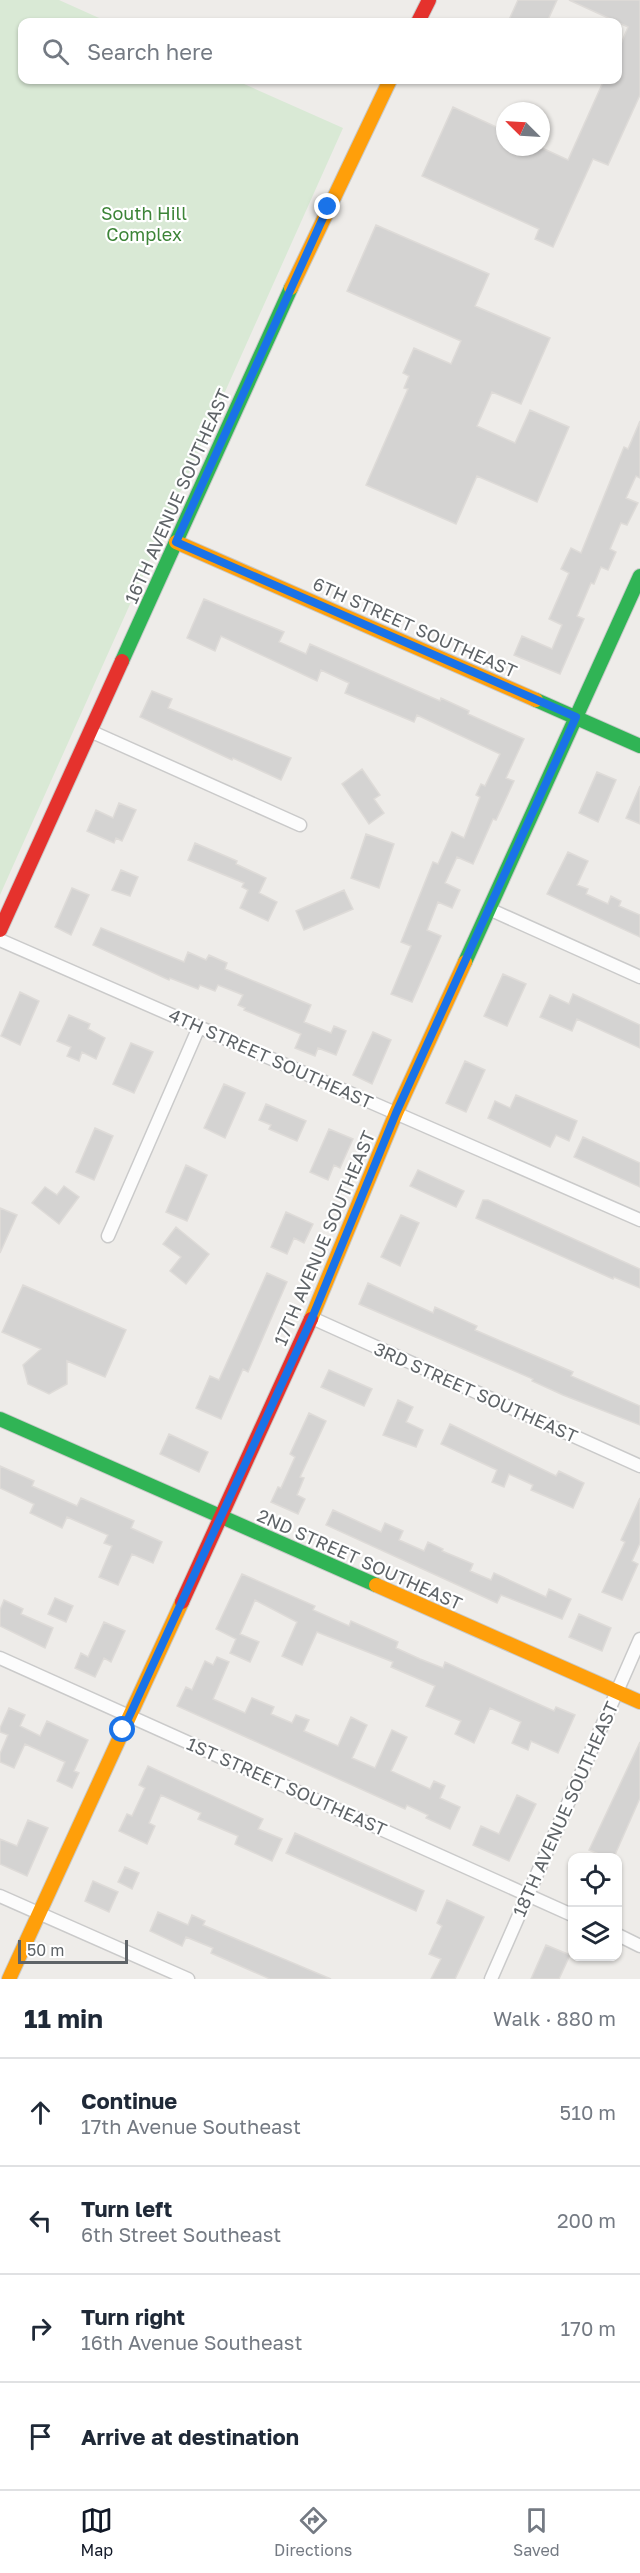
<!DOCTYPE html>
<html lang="en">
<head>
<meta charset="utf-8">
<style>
  :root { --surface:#fff; --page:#f2f2f3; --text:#1f2937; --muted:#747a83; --line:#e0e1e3; --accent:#111827 }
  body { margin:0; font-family:"Golos Text",sans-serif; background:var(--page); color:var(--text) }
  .controls { position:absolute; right:18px; bottom:18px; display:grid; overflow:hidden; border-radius:12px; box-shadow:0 2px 4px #0004 }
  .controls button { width:54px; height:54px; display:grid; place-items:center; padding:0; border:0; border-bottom:2px solid var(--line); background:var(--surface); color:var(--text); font:30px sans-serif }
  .compass { position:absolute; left:496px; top:102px; width:54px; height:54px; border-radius:50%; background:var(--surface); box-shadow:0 2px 4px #0004; rotate:294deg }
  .scale { position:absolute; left:18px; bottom:15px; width:110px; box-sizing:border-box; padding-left:6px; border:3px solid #5e6367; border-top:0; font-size:16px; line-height:21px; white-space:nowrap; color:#5e6367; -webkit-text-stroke:4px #fff; paint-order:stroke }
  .stop { position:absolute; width:18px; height:18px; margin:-14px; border:4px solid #1a73e8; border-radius:50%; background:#fff }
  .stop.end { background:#1a73e8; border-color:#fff; box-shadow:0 2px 6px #0008 }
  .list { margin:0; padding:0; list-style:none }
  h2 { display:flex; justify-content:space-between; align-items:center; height:78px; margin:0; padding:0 24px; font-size:26px }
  h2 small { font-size:20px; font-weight:400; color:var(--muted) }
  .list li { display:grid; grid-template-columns:39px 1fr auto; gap:18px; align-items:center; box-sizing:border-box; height:108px; padding:0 24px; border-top:2px solid var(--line) }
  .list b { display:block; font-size:22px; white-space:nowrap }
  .list p { margin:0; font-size:20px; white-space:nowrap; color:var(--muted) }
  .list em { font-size:20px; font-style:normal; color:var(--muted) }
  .icon { flex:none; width:33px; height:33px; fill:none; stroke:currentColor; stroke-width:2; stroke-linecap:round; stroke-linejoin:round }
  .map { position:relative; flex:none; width:640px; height:1979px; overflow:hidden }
  .search { position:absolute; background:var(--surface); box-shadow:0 2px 4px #0004; left:18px; right:18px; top:18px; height:66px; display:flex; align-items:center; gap:15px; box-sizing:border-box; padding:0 21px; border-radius:12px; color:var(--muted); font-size:22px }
  .sheet { height:510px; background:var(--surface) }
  nav { display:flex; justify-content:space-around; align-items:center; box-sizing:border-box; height:84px; border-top:2px solid var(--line); background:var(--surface); font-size:16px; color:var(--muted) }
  nav a { display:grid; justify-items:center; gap:3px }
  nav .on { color:var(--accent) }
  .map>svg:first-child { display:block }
  .green { fill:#d9e9d5 }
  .building { fill:#d4d3d2; stroke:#dedbd8; stroke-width:1.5 }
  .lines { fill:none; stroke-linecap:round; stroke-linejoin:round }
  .street-casing { stroke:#cacaca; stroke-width:15 }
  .fast-casing { stroke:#c8c9c8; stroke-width:16 }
  .slow-casing { stroke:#c8c9c8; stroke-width:16 }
  .jam-casing { stroke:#c8c9c8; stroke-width:16 }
  .street { stroke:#fcfcfc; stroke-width:12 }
  .fast { stroke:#30b455; stroke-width:14 }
  .slow { stroke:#ff9f0a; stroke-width:14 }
  .jam { stroke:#e5322d; stroke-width:14 }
  .route { stroke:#1a73e8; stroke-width:8 }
  .labels { text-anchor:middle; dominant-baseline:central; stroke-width:4.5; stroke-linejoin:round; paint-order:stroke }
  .park-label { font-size:18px; fill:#3c8437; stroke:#fff }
  .street-label { font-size:18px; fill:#5e6367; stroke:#fff }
</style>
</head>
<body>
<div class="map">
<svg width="640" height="1979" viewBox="0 0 640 1979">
  <rect width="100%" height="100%" fill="#eeece9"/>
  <!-- green -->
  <path class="green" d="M0,0H59L108,22H22V80H235L343,128L0,895Z"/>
  <!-- building -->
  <path class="building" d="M518,0H557L547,22H508Z
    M569,0H640V95L608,165L593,159L553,247L535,239L539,229L422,176L453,107L505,131V147H540L568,160L604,80H618V51L628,27Z
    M376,225L489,274L475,306L550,338L521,404L492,392L477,426L515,443L530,410L569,427L537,502L477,476L456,524L366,485L408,389L404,388L409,376L403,373L414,348L451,364L461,341L347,291Z
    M640,421V478L636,476L626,498L638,503L627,525L621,523L610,549L616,552L608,570L601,567L594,584L591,583L577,616L584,619L560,674L514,655L522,636L552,649L562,625L549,619L569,573L561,569L571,548L581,553L624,447L628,449Z
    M204,599L284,632L279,642L306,654L310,644L440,701L441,698L469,711L468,714L524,739L506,778L514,781L496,820L493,819L473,864L457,857L445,883L460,890L452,908L438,902L427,930L441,936L412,1002L391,994L411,946L401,942L433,862L438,864L452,832L464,838L480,797L476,795L481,784L485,786L500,754L417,715L414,722L345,693L349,683L321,670L317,681L221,636L215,651L187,638Z
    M152,691L172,699L168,708L291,758L281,780L233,758L232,760L140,717Z
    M362,769L380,795L374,799L384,813L369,824L342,784Z
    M597,772L616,780L598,822L579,813Z
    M640,786V824L626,818Z
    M119,803L136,810L122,841L116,838L114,843L87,831L96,810L113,818Z
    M366,834L394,844L379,888L351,878Z
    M195,843L237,861L236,864L266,878L259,893L277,902L268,921L240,908L248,890L242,887L244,883L188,860Z
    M568,852L588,861L577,885L588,889L586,894L608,904L611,896L621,901L619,906L640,915V937L547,894Z
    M121,870L138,877L130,896L112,890Z
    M72,888L89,895L71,935L55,927Z
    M344,890L353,909L304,930L296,911Z
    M101,928L184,962L188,952L206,960L209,955L227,963L225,969L311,1005L304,1022L331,1033L334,1026L346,1031L336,1055L318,1048L315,1056L295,1048L301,1034L244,1010L245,1008L238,1005L243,995L218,985L215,991L200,985L198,989L170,978L169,980L93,945Z
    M503,974L526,984L507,1026L484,1016Z
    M20,992L39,1001L20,1045L1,1036Z
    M573,994L640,1025V1048L577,1019L572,1031L540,1017L550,995L569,1004Z
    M69,1015L90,1024L88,1029L105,1038L96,1059L82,1052L79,1061L67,1056L71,1047L57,1041Z
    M373,1032L391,1040L372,1084L353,1075Z
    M131,1043L153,1052L134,1093L113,1084Z
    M465,1061L485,1070L466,1112L446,1103Z
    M224,1084L245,1093L225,1138L204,1128Z
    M516,1095L577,1121L569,1141L556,1135L550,1147L488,1118L495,1101L510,1108Z
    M266,1104L306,1121L297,1141L269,1129L271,1125L259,1120Z
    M95,1128L113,1136L94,1180L76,1172Z
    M329,1129L353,1139L340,1168L334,1165L328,1180L310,1172Z
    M583,1137L640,1163V1187L574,1157Z
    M186,1165L207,1175L187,1221L166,1212Z
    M418,1170L464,1191L456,1207L410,1186Z
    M64,1186L79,1197L59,1224L32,1203L45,1187L57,1195Z
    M483,1200H488L640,1269V1288L614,1277L613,1279L476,1218Z
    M0,1208L17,1215L0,1253Z
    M286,1212L313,1224L304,1243L294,1238L287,1254L271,1247Z
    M401,1215L419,1223L400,1266L381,1257Z
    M176,1227L209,1254L186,1284L170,1271L181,1257L163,1244Z
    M267,1273L287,1282L248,1372L243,1369L221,1419L196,1408L210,1376L219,1380Z
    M368,1283L433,1313L435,1307L477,1326L475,1330L573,1372L571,1376L640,1406V1425L563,1395L532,1381L533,1379L359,1304Z
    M23,1285L126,1330L105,1377L67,1361V1384L49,1394L28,1384L23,1365L41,1349L2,1332Z
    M329,1370L372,1389L364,1406L321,1387Z
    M398,1400L413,1407L406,1422L423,1430L416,1447L383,1435Z
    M309,1413L326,1421L300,1477L304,1478L297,1495L305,1499L298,1514L271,1502L278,1487L281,1488L295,1457L290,1454Z
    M450,1424L556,1476L559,1471L584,1483L573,1508L531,1490L533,1485L509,1474L504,1487L492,1482L497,1470L441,1444Z
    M169,1434L208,1452L199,1472L160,1454Z
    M0,1466L34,1481L32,1486L77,1506L81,1498L134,1521L131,1528L162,1542L153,1563L132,1554L118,1585L99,1577L112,1546L104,1543L108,1535L67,1517L62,1528L30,1513L34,1504L0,1488Z
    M640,1498V1543L632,1561L638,1564L622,1600L602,1592L625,1542L621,1540Z
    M333,1510L381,1532L385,1523L403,1531L399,1540L424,1551L428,1542L443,1549L442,1551L473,1564L470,1571L491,1580L494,1573L546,1597L549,1589L571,1599L562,1619L501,1595L497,1603L326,1525Z
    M242,1574L315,1606L313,1610L349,1626L351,1621L398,1642L396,1648L420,1659L443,1668L445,1662L554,1711L556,1707L575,1715L558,1753L531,1741L528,1750L512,1743L521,1722L490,1708L474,1743L455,1734L461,1721L426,1706L435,1686L391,1667L393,1662L317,1632L302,1665L282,1656L297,1622L255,1600L240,1634L259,1642L250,1662L230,1653L236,1639L216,1629Z
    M55,1598L73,1606L66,1622L48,1614Z
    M4,1600L23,1609L21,1614L53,1628L45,1648L0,1626V1610Z
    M579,1614L611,1628L602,1651L569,1637Z
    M104,1622L125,1631L111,1662L104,1658L95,1677L75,1668L81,1653L88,1657Z
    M217,1657L229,1662L213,1699L245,1713L252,1698L274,1707L271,1714L292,1723L296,1715L309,1720L304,1731L338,1746L351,1717L367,1725L352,1758L375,1768L392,1730L407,1737L391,1771L430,1789L434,1781L445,1786L440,1798L460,1807L450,1829L426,1818L428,1815L407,1805L405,1809L177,1706L186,1687L192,1690L205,1661L213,1665Z
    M9,1708L25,1715L20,1726L40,1736L47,1721L88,1740L74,1771L79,1773L72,1788L57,1781L65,1762L25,1744L14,1768L0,1762V1754L8,1735L0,1732V1728Z
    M640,1742V1798L614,1857H606L589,1850Z
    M148,1766L263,1819L258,1829L282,1839L272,1861L235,1844L238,1836L198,1819L201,1813L161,1795L149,1823L155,1826L147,1844L119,1831L127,1814L132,1816L145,1788L139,1785Z
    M517,1795L536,1804L509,1861L473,1845L481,1826L499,1834Z
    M28,1820L48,1828L27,1876L0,1864V1839L17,1846Z
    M295,1833L424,1891L416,1911L286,1853Z
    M125,1867L139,1873L132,1889L118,1882Z
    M93,1881L118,1892L109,1912L85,1901Z
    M447,1900L484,1917L455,1979H431L441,1959L429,1954L442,1926L437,1923Z
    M158,1912L188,1925L192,1915L205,1921L203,1925L331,1979H270L211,1953L213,1948L186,1937L182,1946L150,1931Z
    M546,1945L570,1955L559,1979H531Z"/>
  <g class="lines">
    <!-- street casing -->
    <g class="street-casing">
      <path id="street" d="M90,731L300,825
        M489,909L640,977
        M0,940L640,1220
        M108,1236L199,1027
        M312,1318L640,1466
        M0,1658L572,1915
        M0,1896L188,1979
        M618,1935L640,1946
        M491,1979L640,1639"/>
    </g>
    <!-- fast casing -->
    <g class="fast-casing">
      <path id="fast" d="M122,661L291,288
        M536,700L640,746
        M465,962L640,576
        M0,1419L376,1585"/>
    </g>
    <!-- slow casing -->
    <g class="slow-casing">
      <path id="slow" d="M291,288L390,80
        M176,542L536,700
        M311,1319L396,1113L465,962
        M376,1585L640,1702
        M9,1979L182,1602"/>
    </g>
    <!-- jam casing -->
    <g class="jam-casing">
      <path id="jam" d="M418,22L429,0
        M0,930L122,661
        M182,1602L311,1319"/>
    </g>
    <!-- street -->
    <use href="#street" class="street"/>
    <!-- fast -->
    <use href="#fast" class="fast"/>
    <!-- slow -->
    <use href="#slow" class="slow"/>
    <!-- jam -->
    <use href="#jam" class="jam"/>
  </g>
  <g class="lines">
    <!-- route -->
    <path class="route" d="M123,1730L312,1318L396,1113L576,717L176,542L328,207"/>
  </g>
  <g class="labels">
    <!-- park labels -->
    <g class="park-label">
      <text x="144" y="213">South Hill<tspan x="144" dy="21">Complex</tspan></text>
    </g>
    <!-- street labels -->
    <g class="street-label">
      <text transform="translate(177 496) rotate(-66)">16TH AVENUE SOUTHEAST</text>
      <text transform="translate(415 627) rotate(24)">6TH STREET SOUTHEAST</text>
      <text transform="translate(271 1058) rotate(24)">4TH STREET SOUTHEAST</text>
      <text transform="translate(324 1238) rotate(-67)">17TH AVENUE SOUTHEAST</text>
      <text transform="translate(476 1392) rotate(24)">3RD STREET SOUTHEAST</text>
      <text transform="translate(360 1559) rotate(24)">2ND STREET SOUTHEAST</text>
      <text transform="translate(287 1786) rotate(24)">1ST STREET SOUTHEAST</text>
      <text transform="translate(565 1809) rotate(-66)">18TH AVENUE SOUTHEAST</text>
    </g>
  </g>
</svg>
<div class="controls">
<button><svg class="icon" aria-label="locate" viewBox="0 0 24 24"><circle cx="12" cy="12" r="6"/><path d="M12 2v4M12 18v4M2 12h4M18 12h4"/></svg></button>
<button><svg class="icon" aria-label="layers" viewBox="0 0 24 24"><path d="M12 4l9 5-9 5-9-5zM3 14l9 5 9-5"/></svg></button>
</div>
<svg class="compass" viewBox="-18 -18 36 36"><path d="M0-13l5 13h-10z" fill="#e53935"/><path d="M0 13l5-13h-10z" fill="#747a83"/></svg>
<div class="scale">50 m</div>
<div class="stop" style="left:123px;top:1730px"></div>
<div class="stop end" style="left:328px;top:207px"></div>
<div class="search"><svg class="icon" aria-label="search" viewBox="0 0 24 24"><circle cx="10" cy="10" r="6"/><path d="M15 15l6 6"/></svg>Search here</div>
</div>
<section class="sheet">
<h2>11 min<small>Walk · 880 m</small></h2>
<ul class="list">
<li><svg class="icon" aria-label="ahead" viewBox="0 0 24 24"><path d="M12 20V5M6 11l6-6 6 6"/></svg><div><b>Continue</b><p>17th Avenue Southeast</p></div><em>510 m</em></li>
<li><svg class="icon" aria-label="left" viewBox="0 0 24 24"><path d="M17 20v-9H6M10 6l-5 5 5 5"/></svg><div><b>Turn left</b><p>6th Street Southeast</p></div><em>200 m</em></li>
<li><svg class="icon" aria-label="right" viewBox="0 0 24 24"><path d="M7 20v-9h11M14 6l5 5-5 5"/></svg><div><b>Turn right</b><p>16th Avenue Southeast</p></div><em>170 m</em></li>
<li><svg class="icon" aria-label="arrive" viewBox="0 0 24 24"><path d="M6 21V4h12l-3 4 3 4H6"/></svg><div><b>Arrive at destination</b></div></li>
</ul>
</section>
<nav>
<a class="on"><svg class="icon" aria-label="map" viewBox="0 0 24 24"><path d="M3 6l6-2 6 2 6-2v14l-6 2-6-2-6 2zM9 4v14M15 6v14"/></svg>Map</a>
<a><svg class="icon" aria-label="directions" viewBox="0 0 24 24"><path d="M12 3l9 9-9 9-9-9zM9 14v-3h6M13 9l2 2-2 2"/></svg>Directions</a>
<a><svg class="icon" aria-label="saved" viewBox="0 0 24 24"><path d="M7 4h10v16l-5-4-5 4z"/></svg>Saved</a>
</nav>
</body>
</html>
